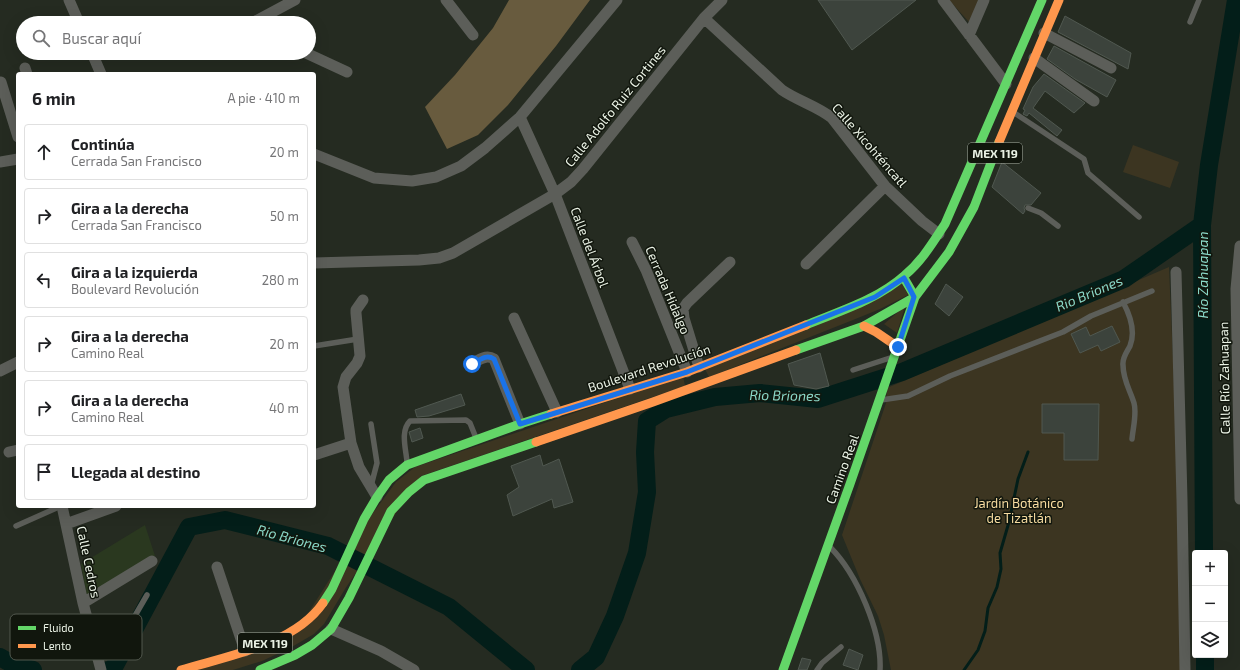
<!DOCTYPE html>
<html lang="es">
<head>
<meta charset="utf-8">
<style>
  :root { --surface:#fff; --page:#f6f6f6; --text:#202124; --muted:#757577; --line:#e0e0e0 }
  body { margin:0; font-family:"Exo 2",sans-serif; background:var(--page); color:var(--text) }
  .controls { position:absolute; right:12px; bottom:12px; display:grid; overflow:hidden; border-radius:4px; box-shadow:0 4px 16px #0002 }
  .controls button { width:36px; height:36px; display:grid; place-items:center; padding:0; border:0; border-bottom:1px solid var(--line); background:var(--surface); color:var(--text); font:20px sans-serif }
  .stop { position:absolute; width:12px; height:12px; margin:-9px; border:3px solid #1a73e8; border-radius:50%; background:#fff }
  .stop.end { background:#1a73e8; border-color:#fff; box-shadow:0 1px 4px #0008 }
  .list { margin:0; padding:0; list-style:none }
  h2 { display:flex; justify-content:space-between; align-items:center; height:52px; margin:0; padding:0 16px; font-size:17px }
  h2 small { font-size:13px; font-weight:400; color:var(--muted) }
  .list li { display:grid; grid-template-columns:26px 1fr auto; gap:12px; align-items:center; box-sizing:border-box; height:56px; margin:0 8px 8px; padding:0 8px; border:1px solid var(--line); border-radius:4px }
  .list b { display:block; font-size:15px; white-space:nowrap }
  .list p { margin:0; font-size:13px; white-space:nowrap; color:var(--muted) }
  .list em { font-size:13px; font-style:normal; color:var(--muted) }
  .icon { flex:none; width:22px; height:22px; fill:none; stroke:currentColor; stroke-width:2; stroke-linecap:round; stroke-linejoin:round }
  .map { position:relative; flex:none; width:1240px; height:670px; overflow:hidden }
  .search { position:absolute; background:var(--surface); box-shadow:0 4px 16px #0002; left:16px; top:16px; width:300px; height:44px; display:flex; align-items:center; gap:10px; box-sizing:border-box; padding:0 14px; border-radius:22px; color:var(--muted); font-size:15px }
  .panel { position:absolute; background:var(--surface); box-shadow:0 4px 16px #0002; left:16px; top:72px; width:300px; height:436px; border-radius:4px }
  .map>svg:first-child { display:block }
  .built { fill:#2a381f }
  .green { fill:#3c3521 }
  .forest { fill:#685b3e }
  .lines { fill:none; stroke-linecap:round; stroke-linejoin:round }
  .stream { stroke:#031e19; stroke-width:3 }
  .river { stroke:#031e19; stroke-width:18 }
  .building { fill:#3c433c; stroke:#505850 }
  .lane { stroke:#5c5e59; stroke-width:5.5 }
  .street { stroke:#5c5e59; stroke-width:11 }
  .fast { stroke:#63d668; stroke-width:9 }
  .slow { stroke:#ff974d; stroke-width:9 }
  .route { stroke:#1a73e8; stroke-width:5 }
  .labels { text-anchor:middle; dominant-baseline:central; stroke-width:3; stroke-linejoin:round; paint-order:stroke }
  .shield { fill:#11160d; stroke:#a9b0a4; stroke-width:1 }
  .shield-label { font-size:12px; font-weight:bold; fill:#eaf2e5 }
  .street-label { font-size:13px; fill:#eaf2e5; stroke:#11160d }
  .park-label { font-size:13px; fill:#f7dca1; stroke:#11160d }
  .water-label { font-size:14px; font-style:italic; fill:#8ad8c8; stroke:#11160d }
  .key { fill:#11160d; stroke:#52584e; stroke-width:1 }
  .key-label { font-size:11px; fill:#eaf2e5 }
</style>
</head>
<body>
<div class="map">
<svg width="1240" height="670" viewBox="0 0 1240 670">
  <rect width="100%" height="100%" fill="#252b21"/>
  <!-- built -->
  <path class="built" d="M145,525L155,556L87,597L81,564Z"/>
  <!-- green -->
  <path class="green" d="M949,0H979L969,22Z
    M1133,145L1179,162L1170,188L1123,172Z
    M1169,267L1179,501L1182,670H891L884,635L878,616L860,579L842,535L886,403L887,388Z
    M902,283L908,295L880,309L853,320L709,377L704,367Z
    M905,306L897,333L884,324Z
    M683,376L685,386L421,476L345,589L324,624L314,634L290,648L262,661L233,670H194L296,632L367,521L396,482L415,467Z"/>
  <!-- forest -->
  <path class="forest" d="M509,0H590L556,46L508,105L478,135L447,149L425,107L455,75L493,28Z"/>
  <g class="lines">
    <!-- stream -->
    <path class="stream" d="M964,670L978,650L985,631L988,608L997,587L1001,569L1000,553L1009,522L1018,479L1028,452"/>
    <!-- river -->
    <path class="river" d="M1204,553L1202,225L1209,165L1236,0
      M1205,655V670
      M0,657L12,664L33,670
      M108,670L113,669L189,527L225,520L328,546L449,607L526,670
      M580,670L596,657L615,616L637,553L647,492L645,452L647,421L666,409L715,397L760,393L818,399L902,372L1124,279L1202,225"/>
  </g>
  <!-- building -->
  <path class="building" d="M818,0H916L852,50Z
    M1065,16L1131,53L1128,69L1058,32Z
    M1054,46L1116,80L1107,97L1075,79L1047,59Z
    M1044,74L1085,103L1074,113L1045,91L1033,108L1062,130L1057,136L1029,113L1027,116L1023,114L1025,110L1023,109L1033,87Z
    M1002,162L1041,193L1031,205H1025L1024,208L1025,211L1023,214L992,187Z
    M946,284L963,297L949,316L935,304Z
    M1112,326L1120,342L1101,351L1098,345L1080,353L1071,334L1086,327L1090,336Z
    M820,353L829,386L816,389L794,385L788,364Z
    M461,394L465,405L429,416L417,417L415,410Z
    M1042,404H1099L1098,460H1064V433H1042Z
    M420,428L423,438L412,442L409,432Z
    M540,455L543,466L559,459L573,502L554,508L552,499L513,516L507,495L519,487L511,466Z
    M849,649L863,655L858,670L843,665Z
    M802,658L811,660L807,670H798Z"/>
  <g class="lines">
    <!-- lane -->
    <path class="lane" d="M1190,22L1199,0
      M1013,112L1084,159L1088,173L1139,217
      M1028,208L1041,213L1058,226
      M1123,302C1130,315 1136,331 1130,346C1127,352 1122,358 1123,365C1123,380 1130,390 1134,403C1137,413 1133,428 1132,439
      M314,346L358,339
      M853,370L893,357
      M881,400L908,396L950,376L1063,332L1091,316L1152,291
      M371,424L377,463L371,486
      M407,462C406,449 400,431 410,421L466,420L470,423L476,438
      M16,526L61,506
      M830,547C857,574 882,632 880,670
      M98,658L115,649L118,645L147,595
      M817,670L822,663L841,647"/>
    <!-- street -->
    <path class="street" d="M69,0L79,23
      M446,0L473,35
      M943,0L1006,84
      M704,18L782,90C798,101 817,106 832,118L885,186L922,221L939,234
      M252,23L295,0
      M1044,33L1111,68
      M969,35L984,0
      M92,53L101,74
      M306,53L347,72
      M1034,58L1094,101
      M25,68L27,74
      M1,82L18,137
      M520,117L555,194L630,389
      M314,154L374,178L412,181L436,177L461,166L485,148L520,117L617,0
      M0,162L18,159
      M632,242L646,270L687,372
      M1240,246L1236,289L1240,499
      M314,263L419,260L439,258L453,253L555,194L571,182L583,169L704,18L722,0
      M806,264L885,186
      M1176,272L1182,500L1185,670
      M363,300L356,310V313L360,356L357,363L346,377L343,387L351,443L359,467L377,497
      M514,318L557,412
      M472,363C480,360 486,354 494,359L520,424
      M699,367L684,318L683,309L687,303L730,262
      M0,371L18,362
      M9,452L18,450
      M314,455L351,443
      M62,506L83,603L101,670
      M66,524L116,506
      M217,567L245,651
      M83,603L152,561
      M331,629L381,651L414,670"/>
    <!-- fast -->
    <path class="fast" d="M806,325C840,311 877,300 905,275C922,261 933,242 945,224L1042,0
      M796,350L864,326L915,297L949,252L974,207L999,142
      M323,603L332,589L364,519L377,497L389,480L407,465L520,424L551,414
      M260,670L295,655L312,645L331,629L349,598L391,511L409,492L424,480L536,442
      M783,670L850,484L915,297L904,278"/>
    <!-- slow -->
    <path class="slow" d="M999,142L1059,0
      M864,326L876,332L898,347
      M551,414L687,372L806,325
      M536,442L653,402L796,350
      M181,670C227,656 294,645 323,603"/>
  </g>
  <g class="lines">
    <!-- route -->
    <path class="route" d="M472,364C480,360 486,354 494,359L520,424L687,372L875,297L904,278L914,297L898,347"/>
  </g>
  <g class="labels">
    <!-- shield labels -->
    <g class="shield">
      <rect x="968" y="143" width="54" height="20" rx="3"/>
      <rect x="238" y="633" width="54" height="20" rx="3"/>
    </g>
    <g class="shield-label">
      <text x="995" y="153">MEX 119</text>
      <text x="265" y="643">MEX 119</text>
    </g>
    <!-- street labels -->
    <g class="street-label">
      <text transform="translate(615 106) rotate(-51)">Calle Adolfo Ruiz Cortines</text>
      <text transform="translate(870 145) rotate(49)">Calle Xicohténcatl</text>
      <text transform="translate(590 247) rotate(69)">Calle del Árbol</text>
      <text transform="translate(668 290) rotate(67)">Cerrada Hidalgo</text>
      <text transform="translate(649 368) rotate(-18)">Boulevard Revolución</text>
      <text transform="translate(1224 378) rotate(-91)">Calle Río Zahuapan</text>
      <text transform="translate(842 469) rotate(-70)">Camino Real</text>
      <text transform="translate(89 562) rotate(78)">Calle Cedros</text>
    </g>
    <!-- park labels -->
    <g class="park-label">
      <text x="1019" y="503">Jardín Botánico<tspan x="1019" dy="15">de Tizatlán</tspan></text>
    </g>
    <!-- water labels -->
    <g class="water-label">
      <text transform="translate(1202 275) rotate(-90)">Río Zahuapan</text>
      <text transform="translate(1089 293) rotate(-23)">Rio Briones</text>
      <text transform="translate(785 395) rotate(1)">Rio Briones</text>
      <text transform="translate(292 538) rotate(15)">Rio Briones</text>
    </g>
  </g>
  <!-- legend -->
  <rect x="10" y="614" width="132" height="46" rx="6" class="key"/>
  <rect x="18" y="626" width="18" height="4" fill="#63d668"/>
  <rect x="18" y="644" width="18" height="4" fill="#ff974d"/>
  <g class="key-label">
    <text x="43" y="632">Fluido</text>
    <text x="43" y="650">Lento</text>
  </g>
</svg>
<div class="controls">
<button>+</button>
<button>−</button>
<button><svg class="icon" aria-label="layers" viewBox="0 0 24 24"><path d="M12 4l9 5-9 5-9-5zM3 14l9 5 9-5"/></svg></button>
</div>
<div class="stop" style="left:472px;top:364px"></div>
<div class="stop end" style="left:898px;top:347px"></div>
<div class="search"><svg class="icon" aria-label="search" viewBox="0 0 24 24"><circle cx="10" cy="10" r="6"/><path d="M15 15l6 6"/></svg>Buscar aquí</div>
<section class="panel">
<h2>6 min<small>A pie · 410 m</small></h2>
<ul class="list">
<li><svg class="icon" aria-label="ahead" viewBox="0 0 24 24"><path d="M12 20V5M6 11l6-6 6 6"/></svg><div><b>Continúa</b><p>Cerrada San Francisco</p></div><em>20 m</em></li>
<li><svg class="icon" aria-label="right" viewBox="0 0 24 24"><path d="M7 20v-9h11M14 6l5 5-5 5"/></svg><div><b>Gira a la derecha</b><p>Cerrada San Francisco</p></div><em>50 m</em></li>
<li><svg class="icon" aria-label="left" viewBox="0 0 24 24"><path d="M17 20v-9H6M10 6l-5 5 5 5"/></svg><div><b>Gira a la izquierda</b><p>Boulevard Revolución</p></div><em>280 m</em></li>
<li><svg class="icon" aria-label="right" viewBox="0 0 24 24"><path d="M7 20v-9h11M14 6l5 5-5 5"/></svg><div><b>Gira a la derecha</b><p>Camino Real</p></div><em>20 m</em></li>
<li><svg class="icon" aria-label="right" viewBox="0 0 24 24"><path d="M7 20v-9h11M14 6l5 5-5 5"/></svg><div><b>Gira a la derecha</b><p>Camino Real</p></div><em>40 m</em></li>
<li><svg class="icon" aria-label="arrive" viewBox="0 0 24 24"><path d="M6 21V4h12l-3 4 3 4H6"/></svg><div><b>Llegada al destino</b></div></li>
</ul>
</section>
</div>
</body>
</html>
